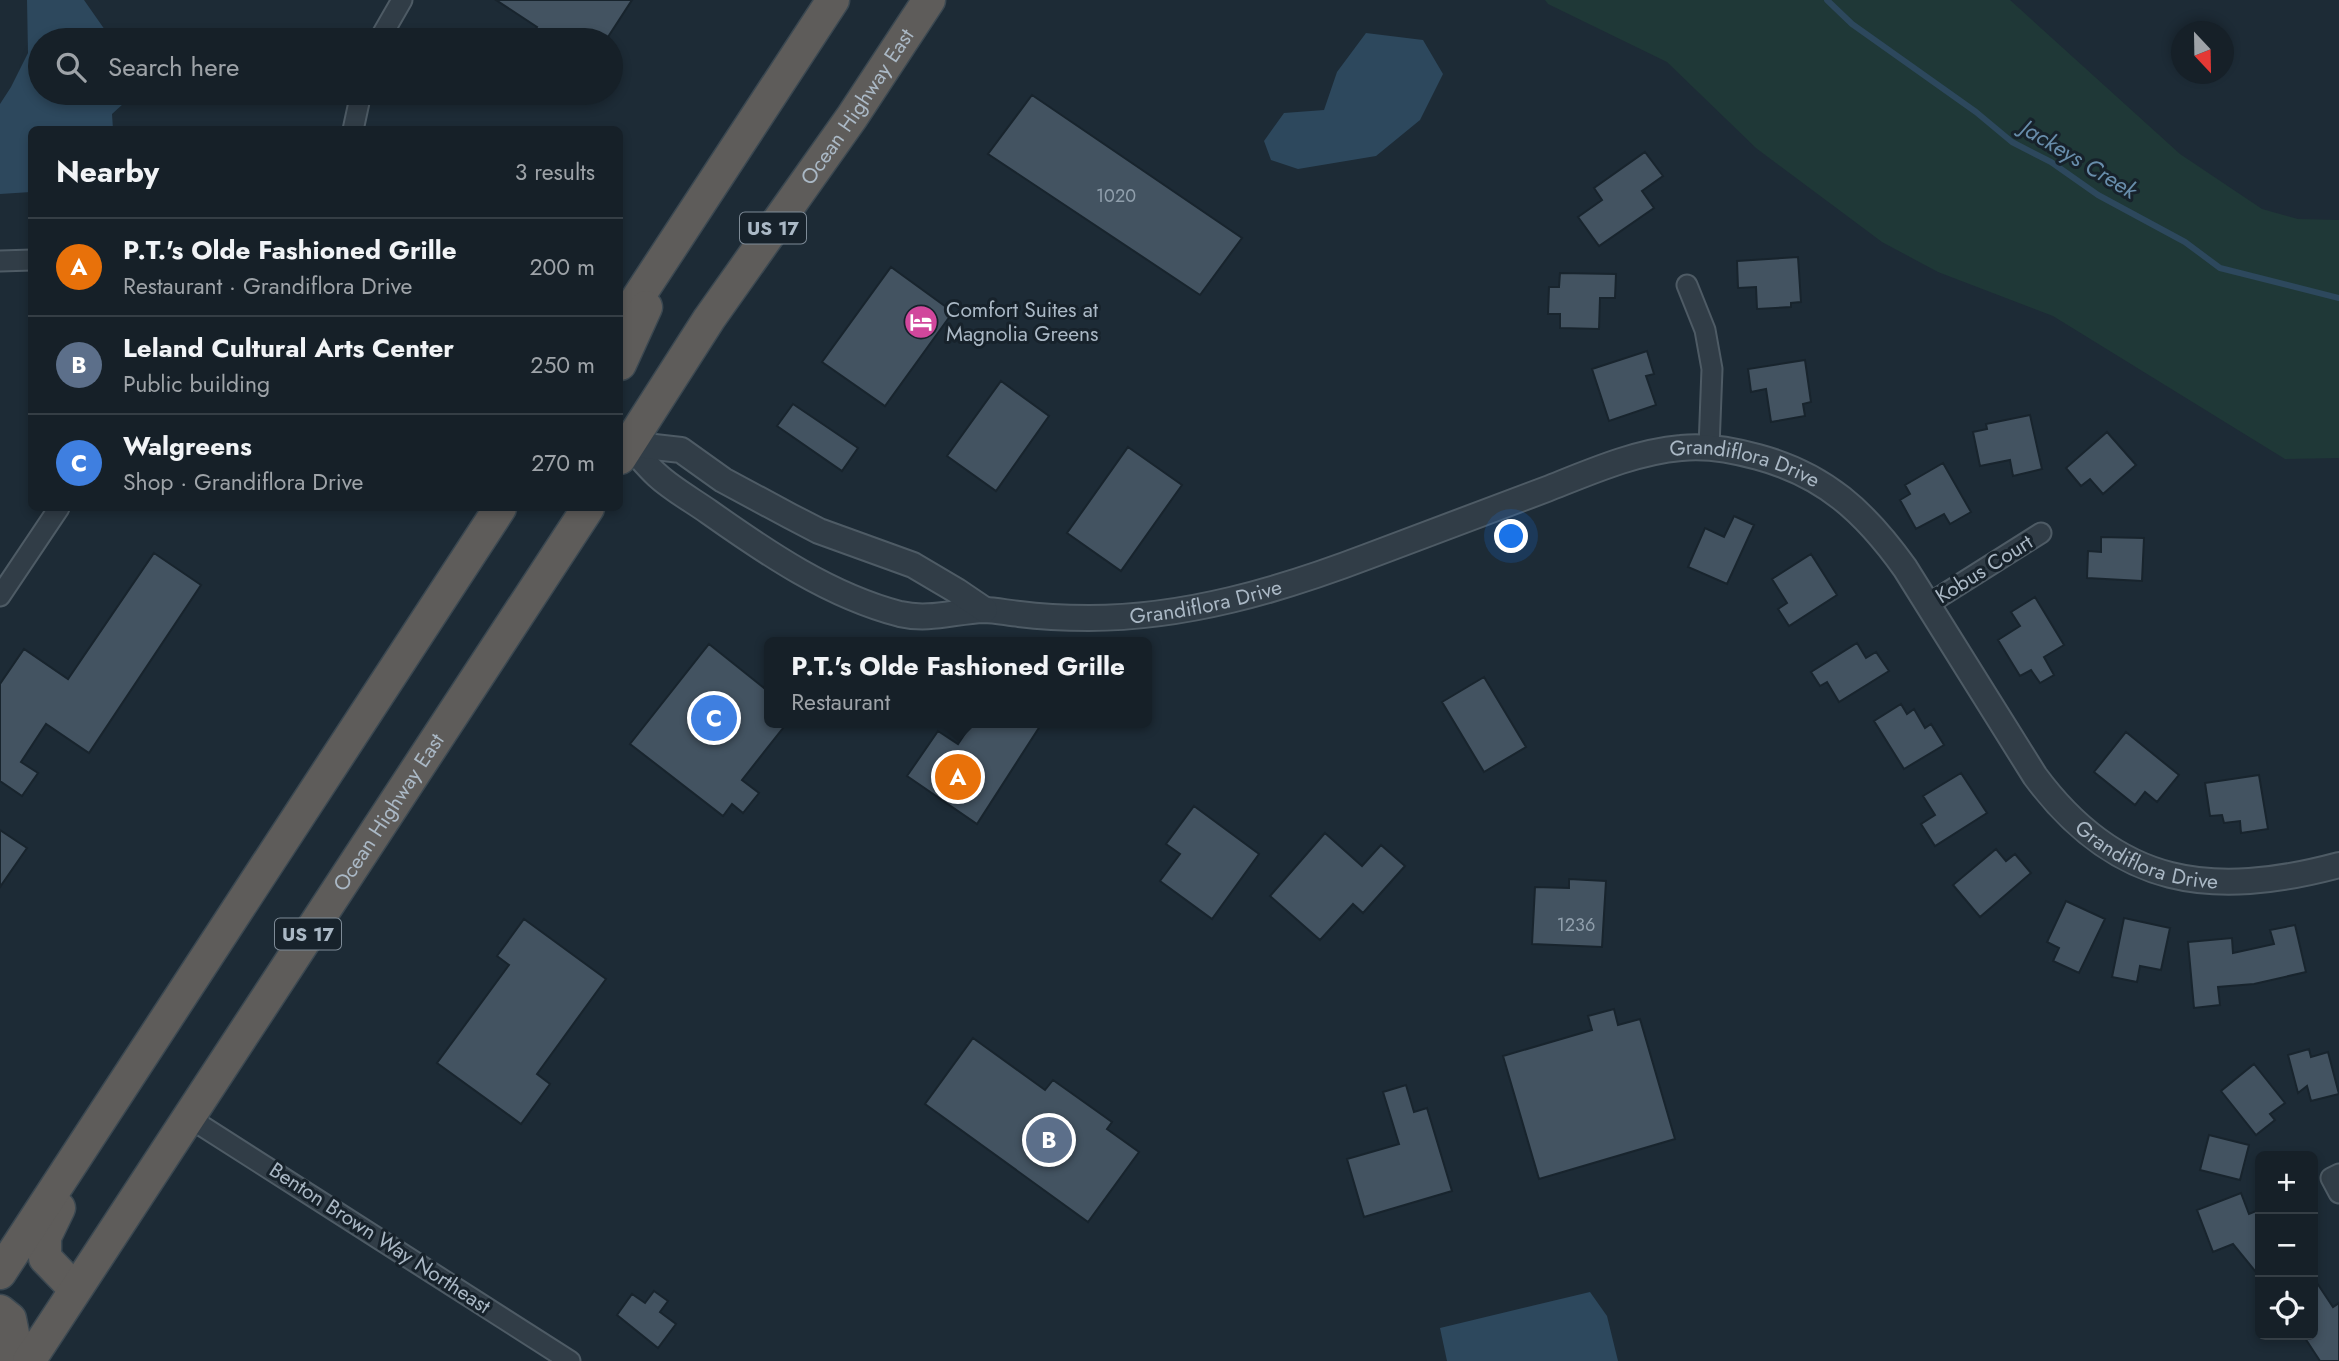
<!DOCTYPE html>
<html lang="en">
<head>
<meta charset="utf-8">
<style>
  :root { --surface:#162028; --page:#232d34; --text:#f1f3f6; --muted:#9ea3a8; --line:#353e45; --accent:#75bbff }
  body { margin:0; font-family:Jost,sans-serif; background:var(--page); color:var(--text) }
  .controls { position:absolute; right:21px; bottom:21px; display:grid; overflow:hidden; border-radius:10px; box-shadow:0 4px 10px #0003 }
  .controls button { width:63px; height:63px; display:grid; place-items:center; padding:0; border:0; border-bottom:2px solid var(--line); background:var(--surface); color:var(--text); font:35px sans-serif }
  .compass { position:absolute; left:2171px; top:21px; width:63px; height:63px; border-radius:50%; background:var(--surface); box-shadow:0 4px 10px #0003; rotate:158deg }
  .you { position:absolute; left:1512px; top:537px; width:24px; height:24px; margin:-18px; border:5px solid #fff; border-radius:50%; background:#1a73e8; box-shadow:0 0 0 10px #1a73e833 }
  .badge { display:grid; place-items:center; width:46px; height:46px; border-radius:50%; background:var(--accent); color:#fff; font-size:23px; font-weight:700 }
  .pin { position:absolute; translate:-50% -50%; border:4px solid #fff; box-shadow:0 2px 7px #0006 }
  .popup { position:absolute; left:764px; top:637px; width:388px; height:91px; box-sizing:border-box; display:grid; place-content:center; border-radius:10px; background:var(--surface); filter:drop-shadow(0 2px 5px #0005); font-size:23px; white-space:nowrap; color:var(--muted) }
  .popup b { font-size:26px; color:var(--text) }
  .popup::after { content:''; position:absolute; left:50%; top:100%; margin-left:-14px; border:14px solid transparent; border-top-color:var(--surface) }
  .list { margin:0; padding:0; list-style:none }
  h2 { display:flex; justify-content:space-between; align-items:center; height:91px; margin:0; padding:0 28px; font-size:30px }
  h2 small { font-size:23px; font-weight:400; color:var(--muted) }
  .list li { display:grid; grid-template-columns:46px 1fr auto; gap:21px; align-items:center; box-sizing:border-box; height:98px; padding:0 28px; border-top:2px solid var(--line) }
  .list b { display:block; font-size:26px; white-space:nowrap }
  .list p { margin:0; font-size:23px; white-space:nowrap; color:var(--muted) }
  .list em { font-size:23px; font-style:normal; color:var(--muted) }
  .icon { flex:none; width:38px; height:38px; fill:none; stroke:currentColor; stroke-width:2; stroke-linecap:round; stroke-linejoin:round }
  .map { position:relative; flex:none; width:2339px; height:1361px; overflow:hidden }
  .search { position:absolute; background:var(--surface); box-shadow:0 4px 10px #0003; left:28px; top:28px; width:595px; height:77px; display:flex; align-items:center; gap:18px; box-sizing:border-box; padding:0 24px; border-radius:38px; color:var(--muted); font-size:26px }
  .panel { position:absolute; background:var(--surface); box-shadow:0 4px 10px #0003; left:28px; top:126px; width:595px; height:385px; border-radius:10px }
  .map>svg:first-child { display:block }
  .green { fill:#1f3837 }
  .water { fill:#2d485d }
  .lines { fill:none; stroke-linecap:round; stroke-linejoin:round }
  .stream { stroke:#2d485d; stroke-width:6 }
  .building { fill:#435361; stroke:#18242d; stroke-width:2 }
  .minor-casing { stroke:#4e5b65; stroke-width:23 }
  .tertiary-casing { stroke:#4e5b65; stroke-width:28 }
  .trunk-casing { stroke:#3b4851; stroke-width:35 }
  .minor { stroke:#313d47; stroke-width:19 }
  .tertiary { stroke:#313d47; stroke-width:24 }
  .trunk { stroke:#5e5c5a; stroke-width:32 }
  .labels { text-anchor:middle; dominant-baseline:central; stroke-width:6; stroke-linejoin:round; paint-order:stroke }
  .number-label { font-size:18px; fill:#909fac }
  .shield { fill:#17222b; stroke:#7e8b97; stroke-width:2 }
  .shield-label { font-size:19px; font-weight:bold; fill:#aab8c5 }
  .street-label { font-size:21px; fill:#aab8c5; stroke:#17222b }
  .poi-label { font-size:21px; fill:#aab8c5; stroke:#17222b; text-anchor:start }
  .water-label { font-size:23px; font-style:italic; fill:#688dab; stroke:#17222b }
</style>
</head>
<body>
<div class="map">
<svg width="2339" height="1361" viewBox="0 0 2339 1361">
  <rect width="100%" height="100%" fill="#1d2b36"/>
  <!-- green -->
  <path class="green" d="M1545,0H2010L2180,154L2262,209L2298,219L2339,220V458L2285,459L2053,316L1938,272L1882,242L1756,148L1667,62L1548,4Z"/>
  <!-- water -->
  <path class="water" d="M27,0H84L105,30L118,40H40V93H135L112,114L113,129L32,130L31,192L0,194V104L11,87L28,53Z
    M1366,33L1423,40L1443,74L1420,120L1376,156L1298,169L1271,160L1264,141L1284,113L1324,110L1337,72Z
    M1590,1292L1607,1316L1618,1361H1447L1440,1328Z"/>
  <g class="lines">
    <!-- stream -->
    <path class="stream" d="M1827,0L1852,24L1976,112L2012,142L2051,162L2098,195L2185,242L2220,268L2339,298"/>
  </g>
  <!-- building -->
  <path class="building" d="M496,0H632L606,40H601L591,34L587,40H528L537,27Z
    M1032,95L1242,238L1200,295L988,154Z
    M1645,152L1663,176L1642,191L1654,208L1599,246L1578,217L1602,200L1594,188Z
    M1798,257L1801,302L1791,303V307L1757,309L1756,287L1738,288L1737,261Z
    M891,267L953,312L885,406L822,362Z
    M1560,273L1616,274L1615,298H1600L1599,329L1560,328V314H1548L1549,287H1559Z
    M1647,351L1654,374L1646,376L1656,405L1609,421L1592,369Z
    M1805,360L1811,402L1803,404L1805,416L1771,422L1766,389L1751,392L1748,369Z
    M1001,381L1049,416L996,491L947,456Z
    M793,404L858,448L842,471L777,426Z
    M2030,415L2042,469L2013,476L2010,460L1980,466L1973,432L1987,429L1986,424Z
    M2107,432L2136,465L2103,494L2090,479L2081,486L2066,468Z
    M1128,447L1182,485L1121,571L1067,533Z
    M1943,463L1971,512L1950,524L1944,514L1916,529L1900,500L1910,494L1905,485Z
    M1734,516L1754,525L1727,584L1688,567L1705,528L1724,537Z
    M2101,537L2144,538L2142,581L2087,578L2088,551L2101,552Z
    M154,553L201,585L89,753L46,724L21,762L38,773L22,796L0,781V684L24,649L68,679Z
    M1811,554L1837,595L1789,626L1778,609L1787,603L1772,579Z
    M2035,597L2064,645L2044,657L2054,675L2040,683L2031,670L2020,676L1998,640L2020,626L2011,612Z
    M1857,643L1866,658L1876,652L1889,671L1839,702L1827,682L1820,686L1811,672Z
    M709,644L769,692V723H787L742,780L759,793L743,813L732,804L723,816L630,744Z
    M1484,677L1526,747L1484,772L1442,702Z
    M1901,704L1907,714L1914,709L1925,728L1931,724L1944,745L1904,769L1874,721Z
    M972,723H1042L977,824L907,776L938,731L958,744Z
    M2126,732L2179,775L2157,802L2145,792L2135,805L2094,772Z
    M1961,773L1987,813L1935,846L1921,824L1935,815L1923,796Z
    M2259,775L2268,829L2241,833L2240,821L2224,823L2222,815L2210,816L2205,783Z
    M1194,806L1259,854L1212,919L1160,881L1180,854L1166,844Z
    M0,830L27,848L0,887Z
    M1325,833L1362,866L1381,845L1405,866L1363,913L1353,904L1320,940L1270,896Z
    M1996,849L2006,861L2015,854L2031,873L1980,917L1953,885Z
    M1569,879L1606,881L1602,947L1532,944L1535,887L1569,888Z
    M2066,901L2105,919L2079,973L2053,961L2059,948L2047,942Z
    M2124,918L2170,928L2161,970L2140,966L2137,982L2112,977Z
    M524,919L606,979L537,1074L550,1084L521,1124L437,1063L509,965L497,956Z
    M2295,925L2306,972L2254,984L2218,987L2220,1005L2194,1008L2188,942L2232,938L2233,953L2274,944L2270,930Z
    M1614,1009L1618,1025L1640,1019L1675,1139L1539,1179L1503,1056L1592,1030L1588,1016Z
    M973,1038L1045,1090L1053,1080L1112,1122L1107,1129L1139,1152L1088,1222L925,1104Z
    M2309,1049L2311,1057L2328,1052L2339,1094L2311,1101L2307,1086L2298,1093L2288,1055Z
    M2254,1064L2285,1103L2270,1114L2275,1120L2256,1135L2221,1091Z
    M1406,1085L1414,1112L1427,1108L1452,1191L1364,1217L1347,1159L1399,1144L1383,1092Z
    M2209,1135L2249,1145L2240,1180L2200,1170Z
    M2241,1193L2249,1214L2256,1211L2260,1223V1277L2233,1244L2213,1252L2197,1210Z
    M2313,1277L2333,1307L2339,1303V1361H2320L2303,1335H2313Z
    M654,1291L668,1301L660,1312L676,1324L658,1348L617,1315L632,1294L645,1303Z"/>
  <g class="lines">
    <!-- minor casing -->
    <g class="minor-casing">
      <path id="minor" d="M379,40L402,0
        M353,130L361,93
        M0,261L32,260
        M1687,285L1705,330L1712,369L1709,447
        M0,596L59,508
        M1927,605L2041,533
        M188,1117L570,1361
        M2339,1174L2331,1178L2339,1193"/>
    </g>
    <!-- tertiary casing -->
    <g class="tertiary-casing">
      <g id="tertiary">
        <path id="s1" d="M628,444C638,454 647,466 657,475C672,489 692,500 709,512C767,553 830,596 900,614C930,621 955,611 984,610C995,610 1008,613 1019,614C1042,617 1066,618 1089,618C1185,618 1280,590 1369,556C1429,534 1488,511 1547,489C1590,472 1635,452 1681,448C1707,445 1733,450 1758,457C1825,475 1865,512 1905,568L2035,776C2117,887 2212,899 2339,865"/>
        <path d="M628,444L681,450L723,480L790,516L819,531L913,565L957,591L985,610"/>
      </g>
    </g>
    <!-- trunk casing -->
    <g class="trunk-casing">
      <g id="trunk">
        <path d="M620,325L833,0"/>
        <path d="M620,364L646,307"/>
        <path id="s2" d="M620,458L709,319L852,117L929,0"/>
        <path d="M59,1208L45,1237V1258L75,1289"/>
        <path d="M0,1273L500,508"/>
        <path d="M0,1311L10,1319L14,1339L8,1361"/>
        <path id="s3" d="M29,1361L588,508"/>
      </g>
    </g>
    <!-- minor -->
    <use href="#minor" class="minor"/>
    <!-- tertiary -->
    <use href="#tertiary" class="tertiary"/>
    <!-- trunk -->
    <use href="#trunk" class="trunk"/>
  </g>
  <!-- icons -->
  <defs>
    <g id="hotel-disc" transform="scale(1.75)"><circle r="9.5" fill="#d1479c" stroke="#17222b"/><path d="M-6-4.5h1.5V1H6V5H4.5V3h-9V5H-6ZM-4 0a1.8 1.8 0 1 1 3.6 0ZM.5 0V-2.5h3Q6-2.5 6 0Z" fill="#fff"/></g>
  </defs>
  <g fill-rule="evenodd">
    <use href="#hotel-disc" x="921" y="322"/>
  </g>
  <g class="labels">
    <!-- number labels -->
    <g class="number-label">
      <text x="1116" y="196">1020</text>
      <text x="1576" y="925">1236</text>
    </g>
    <!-- shield labels -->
    <g class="shield">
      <rect x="740" y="212.5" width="66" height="31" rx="5"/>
      <rect x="275" y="918.5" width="66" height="31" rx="5"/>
    </g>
    <g class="shield-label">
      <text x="773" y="228">US 17</text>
      <text x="308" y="934">US 17</text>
    </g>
    <!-- street labels -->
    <g class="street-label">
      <text stroke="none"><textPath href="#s2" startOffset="424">Ocean Highway East</textPath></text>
      <text stroke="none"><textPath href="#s1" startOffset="1199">Grandiflora Drive</textPath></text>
      <text transform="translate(1984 569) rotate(-32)">Kobus Court</text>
      <text stroke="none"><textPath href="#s1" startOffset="632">Grandiflora Drive</textPath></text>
      <text stroke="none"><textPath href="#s3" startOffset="656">Ocean Highway East</textPath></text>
      <text stroke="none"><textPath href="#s1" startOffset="1787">Grandiflora Drive</textPath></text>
      <text transform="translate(380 1238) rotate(33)">Benton Brown Way Northeast</text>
    </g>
    <!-- poi labels -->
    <g class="poi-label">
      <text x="946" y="310">Comfort Suites at<tspan x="946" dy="24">Magnolia Greens</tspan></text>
    </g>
    <!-- water labels -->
    <g class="water-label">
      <text transform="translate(2079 159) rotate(31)">Jackeys Creek</text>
    </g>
  </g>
</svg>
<div class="controls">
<button>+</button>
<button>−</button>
<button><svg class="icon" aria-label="locate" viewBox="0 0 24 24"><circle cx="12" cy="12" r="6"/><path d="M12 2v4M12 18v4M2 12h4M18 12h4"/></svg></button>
</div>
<svg class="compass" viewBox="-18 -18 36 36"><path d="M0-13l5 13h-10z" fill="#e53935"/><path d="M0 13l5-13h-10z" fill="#9ea3a8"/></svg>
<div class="you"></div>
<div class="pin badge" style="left:958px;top:777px;background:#e8710a">A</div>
<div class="popup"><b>P.T.'s Olde Fashioned Grille</b>Restaurant</div>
<div class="pin badge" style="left:1049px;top:1140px;background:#5c6f8a">B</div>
<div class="pin badge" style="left:714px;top:718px;background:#3f7fe0">C</div>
<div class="search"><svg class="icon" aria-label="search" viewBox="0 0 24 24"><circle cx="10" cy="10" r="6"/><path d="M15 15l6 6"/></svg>Search here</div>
<section class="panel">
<h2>Nearby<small>3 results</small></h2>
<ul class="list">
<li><span class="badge" style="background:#e8710a">A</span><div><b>P.T.'s Olde Fashioned Grille</b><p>Restaurant · Grandiflora Drive</p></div><em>200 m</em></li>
<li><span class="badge" style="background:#5c6f8a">B</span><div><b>Leland Cultural Arts Center</b><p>Public building</p></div><em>250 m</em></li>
<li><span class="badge" style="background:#3f7fe0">C</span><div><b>Walgreens</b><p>Shop · Grandiflora Drive</p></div><em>270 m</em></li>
</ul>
</section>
</div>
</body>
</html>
